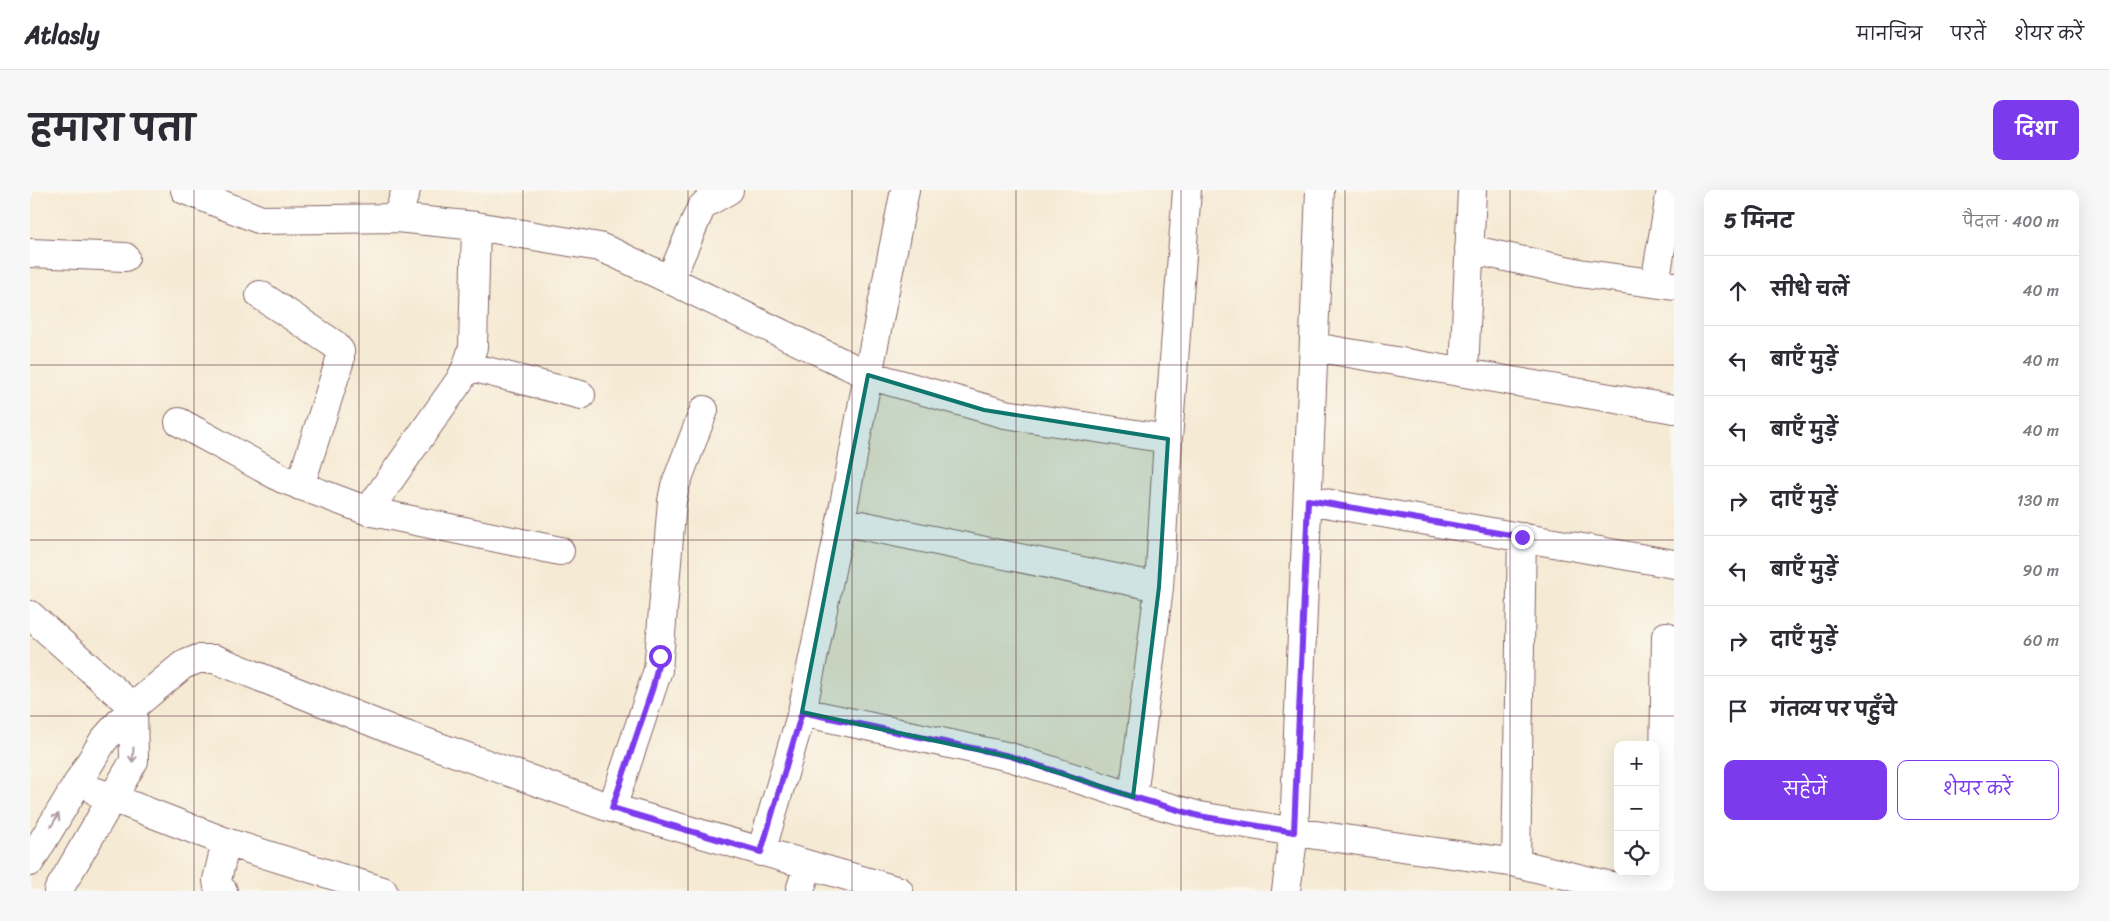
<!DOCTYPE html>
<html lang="hi">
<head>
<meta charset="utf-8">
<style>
  :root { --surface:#fff; --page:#f7f7f7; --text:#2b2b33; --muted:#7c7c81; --line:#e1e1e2; --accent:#7c3aed }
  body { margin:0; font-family:Sriracha,"Playpen Sans Deva",sans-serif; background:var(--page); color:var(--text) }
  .controls { position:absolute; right:15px; bottom:15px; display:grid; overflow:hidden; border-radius:10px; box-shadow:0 5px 20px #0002 }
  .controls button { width:45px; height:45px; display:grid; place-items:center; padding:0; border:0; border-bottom:1px solid var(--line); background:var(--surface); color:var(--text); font:25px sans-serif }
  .stop { position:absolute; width:15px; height:15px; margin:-11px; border:4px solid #7c3aed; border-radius:50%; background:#fff }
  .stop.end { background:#7c3aed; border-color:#fff; box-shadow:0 1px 5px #0008 }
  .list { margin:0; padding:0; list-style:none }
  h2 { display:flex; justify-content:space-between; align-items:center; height:65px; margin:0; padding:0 20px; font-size:21px }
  h2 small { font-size:16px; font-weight:400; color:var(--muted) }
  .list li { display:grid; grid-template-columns:32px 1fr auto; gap:15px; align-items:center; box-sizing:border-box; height:70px; padding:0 20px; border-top:1px solid var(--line) }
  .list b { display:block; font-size:19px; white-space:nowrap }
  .list em { font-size:16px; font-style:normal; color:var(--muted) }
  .actions { display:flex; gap:10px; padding:15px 20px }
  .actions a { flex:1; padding:11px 0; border:1px solid var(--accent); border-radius:10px; text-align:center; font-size:18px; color:var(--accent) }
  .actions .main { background:var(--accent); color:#fff }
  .icon { flex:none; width:28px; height:28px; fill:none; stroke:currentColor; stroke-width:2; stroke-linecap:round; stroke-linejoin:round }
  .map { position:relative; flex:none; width:1644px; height:701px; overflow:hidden; border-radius:10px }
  header { display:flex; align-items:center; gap:30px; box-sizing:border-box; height:70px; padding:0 25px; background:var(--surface); border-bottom:1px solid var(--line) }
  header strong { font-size:24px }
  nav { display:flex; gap:28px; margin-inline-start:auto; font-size:18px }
  .intro { display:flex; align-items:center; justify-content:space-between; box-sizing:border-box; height:120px; padding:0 30px }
  h1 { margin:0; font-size:35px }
  .button { padding:12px 22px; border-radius:10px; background:var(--accent); color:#fff; font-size:18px; font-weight:700 }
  main { display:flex; gap:30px; padding:0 30px }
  aside { flex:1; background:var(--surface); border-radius:10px; box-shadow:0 5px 20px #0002 }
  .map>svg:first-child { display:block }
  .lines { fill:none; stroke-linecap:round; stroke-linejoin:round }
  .minor-casing { stroke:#866666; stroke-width:30 }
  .minor { stroke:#fff; stroke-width:28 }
  .oneway { stroke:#ae9aa0 }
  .route { stroke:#7c3aed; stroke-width:6 }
  .marked { fill:#0f766e; fill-opacity:0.2; stroke:#0f766e; stroke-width:4; stroke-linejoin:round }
  .grid { fill:none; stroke:#4a1f2b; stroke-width:1; stroke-opacity:0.55 }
</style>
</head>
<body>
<header>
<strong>Atlasly</strong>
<nav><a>मानचित्र</a><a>परतें</a><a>शेयर करें</a></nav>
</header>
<div class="intro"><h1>हमारा पता</h1><a class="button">दिशा</a></div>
<main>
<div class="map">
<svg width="1644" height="701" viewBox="0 0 1644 701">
  <rect width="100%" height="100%" fill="#fbf7ec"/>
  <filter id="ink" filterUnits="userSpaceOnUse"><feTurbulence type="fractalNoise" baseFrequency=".02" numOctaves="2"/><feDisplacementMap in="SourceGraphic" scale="10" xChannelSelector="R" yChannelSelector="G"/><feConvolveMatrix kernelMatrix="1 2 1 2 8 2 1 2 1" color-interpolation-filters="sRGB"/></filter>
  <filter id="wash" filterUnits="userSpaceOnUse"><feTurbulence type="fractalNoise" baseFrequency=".0096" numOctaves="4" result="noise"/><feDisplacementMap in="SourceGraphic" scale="20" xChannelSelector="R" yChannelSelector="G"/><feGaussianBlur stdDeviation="1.12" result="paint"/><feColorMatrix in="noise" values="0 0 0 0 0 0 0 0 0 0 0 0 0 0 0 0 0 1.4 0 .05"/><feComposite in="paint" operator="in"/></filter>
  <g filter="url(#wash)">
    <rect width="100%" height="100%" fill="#f5ead4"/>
  </g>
  <g filter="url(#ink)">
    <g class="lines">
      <!-- minor casing -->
      <g class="minor-casing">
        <path id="minor" d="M155,0L231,30L367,28L446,36L569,57L584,63L838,185L975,224L1138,249
          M367,28L376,0
          M1439,59L1549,83L1644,96
          M0,63L95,67
          M640,90L671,18L676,13L699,0
          M1625,93L1641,0
          M230,105L304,154L310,161V170L270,296
          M1284,157L1644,219
          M437,176L551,205
          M1434,183L1442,0
          M149,232L253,289L338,321L530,361
          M1278,310L1644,374
          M338,321L430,190L437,176L443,157L446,36
          M811,331L1129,397
          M0,425L103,517L104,571L28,701
          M772,522L980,567L1103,607L1169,626L1264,642L1486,673L1590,698L1644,697
          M67,602L196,652L353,701
          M1103,607L1129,397L1138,249L1157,0
          M582,618L628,480L642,311L645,296L674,220
          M731,662L772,522L811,331L838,185L875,0
          M0,672L73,551L103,517L153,475L168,469H185L367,542L575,616L869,701
          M1486,673L1492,347
          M1632,697L1636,446
          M193,701L188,697L187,690L196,652
          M770,701L778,675
          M1256,701L1264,642L1290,0"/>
      </g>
      <!-- minor -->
      <use href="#minor" class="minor"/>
    </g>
    <!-- one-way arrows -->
    <defs><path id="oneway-shaft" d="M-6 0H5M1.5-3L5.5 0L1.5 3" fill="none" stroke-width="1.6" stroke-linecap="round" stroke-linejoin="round" transform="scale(1.25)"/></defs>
    <g class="oneway">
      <use href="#oneway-shaft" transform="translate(103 565) rotate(94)"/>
      <use href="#oneway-shaft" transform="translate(25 630) rotate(-59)"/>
    </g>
  </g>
  <g class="lines" filter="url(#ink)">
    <!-- route -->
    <path class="route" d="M630,466L623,497L582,618L731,662L772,522L980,566L1103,607L1169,626L1264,642L1278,310L1492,347"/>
  </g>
  <!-- marked area -->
  <path class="marked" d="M838,185L954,220L1138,249L1129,397L1103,607L980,567L772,522Z"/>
  <!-- grid -->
  <path class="grid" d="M164,0V701M329,0V701M493,0V701M658,0V701M822,0V701M986,0V701M1151,0V701M1315,0V701M1480,0V701M0,175H1644M0,350H1644M0,526H1644"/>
</svg>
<div class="controls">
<button>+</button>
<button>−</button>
<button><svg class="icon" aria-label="locate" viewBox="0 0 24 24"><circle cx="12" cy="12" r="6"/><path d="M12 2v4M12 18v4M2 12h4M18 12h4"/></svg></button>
</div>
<div class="stop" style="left:630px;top:466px"></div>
<div class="stop end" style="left:1492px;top:347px"></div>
</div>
<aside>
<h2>5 मिनट<small>पैदल · 400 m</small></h2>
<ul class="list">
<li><svg class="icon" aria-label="ahead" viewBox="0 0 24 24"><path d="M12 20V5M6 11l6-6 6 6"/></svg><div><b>सीधे चलें</b></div><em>40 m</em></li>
<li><svg class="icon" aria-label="left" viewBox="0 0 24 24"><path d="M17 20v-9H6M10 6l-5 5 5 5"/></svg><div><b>बाएँ मुड़ें</b></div><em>40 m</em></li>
<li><svg class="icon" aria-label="left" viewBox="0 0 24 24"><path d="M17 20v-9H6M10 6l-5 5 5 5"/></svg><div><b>बाएँ मुड़ें</b></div><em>40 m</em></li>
<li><svg class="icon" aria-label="right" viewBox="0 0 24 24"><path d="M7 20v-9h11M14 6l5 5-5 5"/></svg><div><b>दाएँ मुड़ें</b></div><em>130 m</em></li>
<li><svg class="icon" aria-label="left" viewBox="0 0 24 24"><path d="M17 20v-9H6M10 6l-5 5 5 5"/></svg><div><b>बाएँ मुड़ें</b></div><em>90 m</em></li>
<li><svg class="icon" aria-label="right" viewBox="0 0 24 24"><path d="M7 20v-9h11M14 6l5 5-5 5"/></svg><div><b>दाएँ मुड़ें</b></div><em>60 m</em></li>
<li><svg class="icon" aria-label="arrive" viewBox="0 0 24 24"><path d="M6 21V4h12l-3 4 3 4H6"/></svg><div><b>गंतव्य पर पहुँचे</b></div></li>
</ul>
<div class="actions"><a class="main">सहेजें</a><a>शेयर करें</a></div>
</aside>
</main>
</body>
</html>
